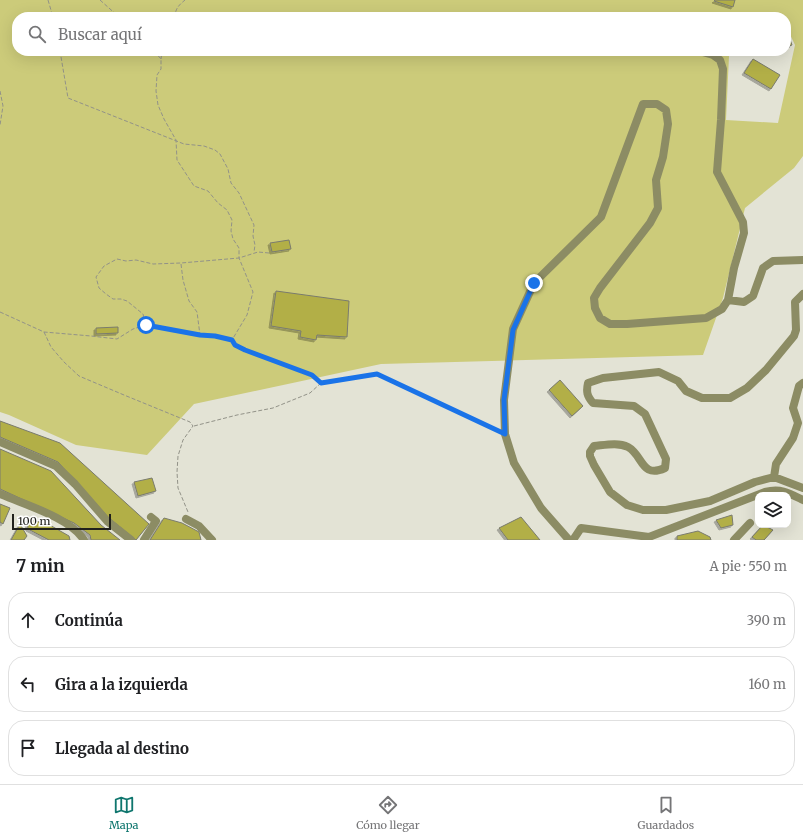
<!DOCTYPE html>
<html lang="es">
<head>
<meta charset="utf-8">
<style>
  :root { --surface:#fff; --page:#f6f6f6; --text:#202124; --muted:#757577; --line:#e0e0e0; --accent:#0f766e }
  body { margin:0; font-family:Merriweather,serif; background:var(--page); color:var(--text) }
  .controls { position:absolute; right:12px; bottom:12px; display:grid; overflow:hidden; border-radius:8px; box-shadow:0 4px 16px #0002 }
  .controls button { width:36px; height:36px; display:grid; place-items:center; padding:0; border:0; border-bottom:1px solid var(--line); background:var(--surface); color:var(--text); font:20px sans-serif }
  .scale { position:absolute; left:12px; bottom:10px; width:99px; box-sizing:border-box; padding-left:4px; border:2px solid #21211c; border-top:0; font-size:11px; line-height:14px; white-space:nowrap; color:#21211c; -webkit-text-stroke:3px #fff; paint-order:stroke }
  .stop { position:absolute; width:12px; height:12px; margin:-9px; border:3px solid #1a73e8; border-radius:50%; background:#fff }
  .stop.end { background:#1a73e8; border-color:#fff; box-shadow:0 1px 4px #0008 }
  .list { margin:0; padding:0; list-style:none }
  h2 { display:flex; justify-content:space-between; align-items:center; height:52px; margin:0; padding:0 16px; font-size:17px }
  h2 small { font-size:13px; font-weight:400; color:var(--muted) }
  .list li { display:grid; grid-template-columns:26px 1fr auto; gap:12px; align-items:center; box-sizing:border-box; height:56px; margin:0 8px 8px; padding:0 8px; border:1px solid var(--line); border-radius:16px }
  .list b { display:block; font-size:15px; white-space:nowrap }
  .list em { font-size:13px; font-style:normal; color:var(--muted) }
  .icon { flex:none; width:22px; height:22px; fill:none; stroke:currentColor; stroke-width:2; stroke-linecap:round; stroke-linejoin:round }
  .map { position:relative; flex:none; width:803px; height:540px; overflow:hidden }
  .search { position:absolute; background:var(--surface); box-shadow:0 4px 16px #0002; left:12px; right:12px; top:12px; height:44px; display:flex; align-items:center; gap:10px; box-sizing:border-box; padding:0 14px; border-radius:16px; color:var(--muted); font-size:15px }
  .sheet { height:244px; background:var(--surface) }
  nav { display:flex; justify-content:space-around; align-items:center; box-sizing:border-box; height:56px; border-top:1px solid var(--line); background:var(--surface); font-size:11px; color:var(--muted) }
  nav a { display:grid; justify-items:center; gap:2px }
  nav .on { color:var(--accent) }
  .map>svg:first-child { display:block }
  .green { fill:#cccb7a; fill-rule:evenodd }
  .building { fill:#b2af46; stroke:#7a7b6e; filter:url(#shadow) }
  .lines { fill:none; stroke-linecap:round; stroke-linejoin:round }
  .path { stroke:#929288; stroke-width:1; stroke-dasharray:4 2; stroke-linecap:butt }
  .minor { stroke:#8c8c64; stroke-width:8 }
  .route { stroke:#1a73e8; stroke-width:5 }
</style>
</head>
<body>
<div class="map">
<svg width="803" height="540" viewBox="0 0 803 540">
  <defs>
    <filter id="shadow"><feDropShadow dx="-2" dy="2" stdDeviation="0" flood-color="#0004"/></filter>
  </defs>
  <rect width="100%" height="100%" fill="#e3e3d5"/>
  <!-- green -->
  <path class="green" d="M0,0H803V156L794,168L745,208L723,298L703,355L381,364L194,404L147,455L76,445L9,415L0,412ZM17,17H786V26L795,45L778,123L726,120L729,56L738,51H17Z"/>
  <!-- building -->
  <path class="building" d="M715,0H735L733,7L714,1Z
    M786,29L792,45L786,47Z
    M753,59L780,75L771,89L744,73Z
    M289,240L291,249L272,252L270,243Z
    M276,291L349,301L347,337L317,335L316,340L300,337L301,331L271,326Z
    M118,327V333L96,334V328Z
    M560,380L583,406L572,416L549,390Z
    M0,421L60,443L149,524L136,540L109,518L58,462L0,437Z
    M0,449L51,471L101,525L120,540H91L90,535L74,523L0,489Z
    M152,478L156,491L138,496L134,482Z
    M0,504L10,508L3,524L0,522Z
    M732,515L733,525L721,528L716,520Z
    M521,517L540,540H508L499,528Z
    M164,518L182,523L199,532L201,540H150Z
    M27,519L48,524L69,536L70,540H49L28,529Z
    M20,524L27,536L24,540H11Z
    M763,525L773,530L764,540H756L752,537Z
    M698,531L710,537L711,540H677V536Z"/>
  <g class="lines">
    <!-- path -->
    <path class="path" d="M48,0L53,17
      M100,0L119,17
      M177,17L175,15C176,8 179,5 185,0
      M60,51L68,98L184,144L204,146L215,150L220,154L228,169L231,183L239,193L254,225L253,236L255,245L254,252
      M154,51L161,59V69L157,75L156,91L158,105L164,119L176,140L177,160L194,186L208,191L218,203L227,210L232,220L231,231L233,239L239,248V258L253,292L247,315L232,340
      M161,59L162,51
      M0,91L3,106L0,125
      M269,253L258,252L239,258L181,263L153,264L136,260L126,261L117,259L104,266L96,277L99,288L106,294L113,299H121L127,301L143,314L146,325L200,335L215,336L232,340L235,345L245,350L312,375L321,383L377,374L497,431
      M181,264L183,280L189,301L197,312L200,335
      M0,312L44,332L91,336L117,339L133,329L146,325
      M44,332L51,347L64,362L79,376L124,395L190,422L193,426L183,440L178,456L177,472L178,488L188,512
      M194,426L237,415L273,408L310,393L321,383"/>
    <!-- minor -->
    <path class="minor" d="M803,294L795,302L796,330L794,336L766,370L747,388L730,398H702L686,391L678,381L659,372L603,378L588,383C586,392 587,396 593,403L634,406L645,414L666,459L665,468C641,479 643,455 628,447C618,442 605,445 594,446L590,452V456L594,465L610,492L627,505L643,510H666L710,501L755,482L774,477L776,464L793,438L798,423L793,408L799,386L803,383
      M728,300L744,302L753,296L763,268L773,261L803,260
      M0,442L56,466L75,484L107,521L131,540
      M774,477L803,488
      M0,494C25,505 69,517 84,540
      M186,519L199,526L212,540
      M144,540L156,521L151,517
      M569,540L541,508L514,463L505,434L504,400L513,329L534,283L601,217L643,104H657L666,110L668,124L663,157L656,180L658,208L650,223L600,288L594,298L595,308L600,318L610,324H627L706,318L722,309L728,300L734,268L744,233L743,222L717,172L721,120L723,69L720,60L713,55L699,51
      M573,540L581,528L649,537L765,492C781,488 789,493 803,500
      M734,540L750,523"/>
  </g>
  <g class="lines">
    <!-- route -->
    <path class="route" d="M146,325L200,335L215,336L232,340L235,345L245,350L312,375L321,383L377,374L505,434L504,400L513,330L534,283"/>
  </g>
</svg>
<div class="controls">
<button><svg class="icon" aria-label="layers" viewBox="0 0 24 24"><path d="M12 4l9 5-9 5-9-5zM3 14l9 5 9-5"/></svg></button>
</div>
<div class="scale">100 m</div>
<div class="stop" style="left:146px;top:325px"></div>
<div class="stop end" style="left:534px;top:283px"></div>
<div class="search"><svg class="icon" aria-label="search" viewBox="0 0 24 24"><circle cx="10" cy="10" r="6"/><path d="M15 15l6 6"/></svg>Buscar aquí</div>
</div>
<section class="sheet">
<h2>7 min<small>A pie · 550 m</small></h2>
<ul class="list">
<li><svg class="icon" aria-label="ahead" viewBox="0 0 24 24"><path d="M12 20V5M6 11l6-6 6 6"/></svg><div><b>Continúa</b></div><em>390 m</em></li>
<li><svg class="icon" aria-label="left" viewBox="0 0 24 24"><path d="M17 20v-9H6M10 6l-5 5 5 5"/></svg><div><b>Gira a la izquierda</b></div><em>160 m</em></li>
<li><svg class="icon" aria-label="arrive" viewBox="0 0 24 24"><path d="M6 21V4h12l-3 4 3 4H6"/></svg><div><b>Llegada al destino</b></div></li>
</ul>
</section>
<nav>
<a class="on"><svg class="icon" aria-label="map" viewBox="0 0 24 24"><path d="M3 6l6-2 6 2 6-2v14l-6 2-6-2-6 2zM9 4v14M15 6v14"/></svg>Mapa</a>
<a><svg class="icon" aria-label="directions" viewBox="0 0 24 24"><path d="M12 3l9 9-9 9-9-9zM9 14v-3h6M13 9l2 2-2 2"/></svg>Cómo llegar</a>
<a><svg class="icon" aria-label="saved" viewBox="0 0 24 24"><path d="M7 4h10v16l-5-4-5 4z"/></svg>Guardados</a>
</nav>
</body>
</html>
